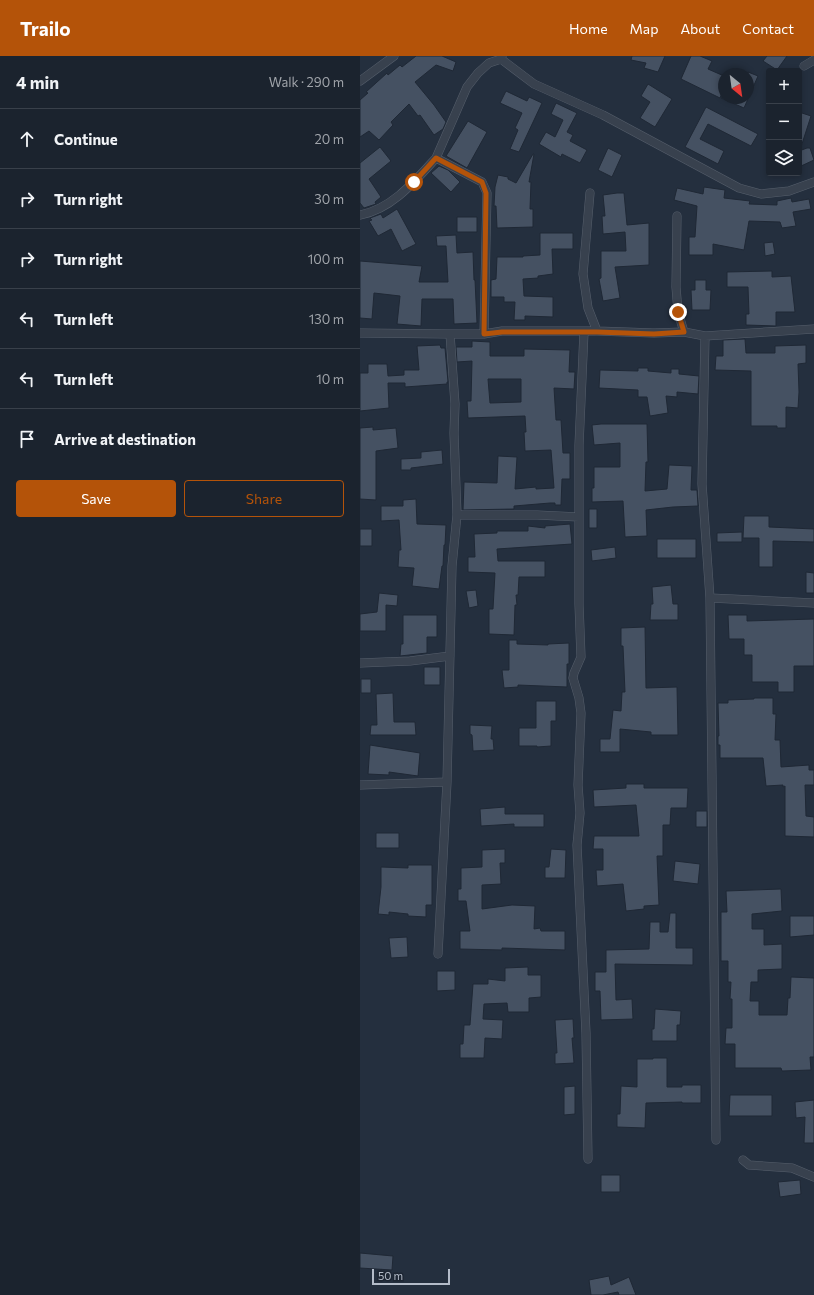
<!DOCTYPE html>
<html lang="en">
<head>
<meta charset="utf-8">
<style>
  :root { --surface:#1b232e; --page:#242b36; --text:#f1f3f6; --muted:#a0a4aa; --line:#39404a; --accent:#b45309 }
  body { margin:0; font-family:Commissioner,sans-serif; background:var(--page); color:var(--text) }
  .controls { position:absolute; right:12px; top:12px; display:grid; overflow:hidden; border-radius:4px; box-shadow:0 2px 6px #0003 }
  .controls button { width:36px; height:36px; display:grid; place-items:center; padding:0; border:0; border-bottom:1px solid var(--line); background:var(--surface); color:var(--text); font:20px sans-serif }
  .compass { position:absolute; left:358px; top:12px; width:36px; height:36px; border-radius:50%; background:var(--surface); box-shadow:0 2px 6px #0003; rotate:151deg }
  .scale { position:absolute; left:12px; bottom:10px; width:78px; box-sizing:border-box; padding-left:4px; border:2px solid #b4bcc9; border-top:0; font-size:11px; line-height:14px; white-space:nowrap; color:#b4bcc9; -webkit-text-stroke:3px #1d2633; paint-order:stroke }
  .stop { position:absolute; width:12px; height:12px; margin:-9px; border:3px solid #b45309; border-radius:50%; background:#fff }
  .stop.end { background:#b45309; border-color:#fff; box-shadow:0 1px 4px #0008 }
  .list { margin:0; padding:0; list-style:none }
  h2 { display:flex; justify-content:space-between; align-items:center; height:52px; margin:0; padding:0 16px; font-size:17px }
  h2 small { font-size:13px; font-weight:400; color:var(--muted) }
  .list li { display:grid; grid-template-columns:26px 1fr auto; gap:12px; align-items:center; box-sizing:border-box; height:60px; padding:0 16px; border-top:1px solid var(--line) }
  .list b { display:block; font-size:15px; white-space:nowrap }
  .list em { font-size:13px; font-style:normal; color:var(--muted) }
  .actions { display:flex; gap:8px; padding:12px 16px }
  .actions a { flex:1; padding:9px 0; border:1px solid var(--accent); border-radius:4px; text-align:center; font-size:14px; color:var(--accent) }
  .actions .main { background:var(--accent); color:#fff }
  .icon { flex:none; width:22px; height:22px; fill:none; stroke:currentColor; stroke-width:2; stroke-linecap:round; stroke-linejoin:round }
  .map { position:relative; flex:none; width:454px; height:1239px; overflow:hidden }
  header { display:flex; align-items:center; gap:24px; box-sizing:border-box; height:56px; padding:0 20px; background:var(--accent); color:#fff }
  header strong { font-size:19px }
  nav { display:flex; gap:22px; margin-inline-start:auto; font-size:14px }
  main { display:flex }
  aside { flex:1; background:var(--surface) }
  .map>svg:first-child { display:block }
  .building { fill:#455162; stroke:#1f2835; fill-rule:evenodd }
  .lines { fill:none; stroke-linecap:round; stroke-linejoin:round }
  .street-casing { stroke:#565f6c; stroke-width:9 }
  .street { stroke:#38414e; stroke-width:8 }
  .route { stroke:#b45309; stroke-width:5 }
</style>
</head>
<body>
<header>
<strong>Trailo</strong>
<nav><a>Home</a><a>Map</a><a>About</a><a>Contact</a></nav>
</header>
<main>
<aside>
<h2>4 min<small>Walk · 290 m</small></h2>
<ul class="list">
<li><svg class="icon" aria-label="ahead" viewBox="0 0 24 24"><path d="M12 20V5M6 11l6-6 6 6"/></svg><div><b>Continue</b></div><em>20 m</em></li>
<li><svg class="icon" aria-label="right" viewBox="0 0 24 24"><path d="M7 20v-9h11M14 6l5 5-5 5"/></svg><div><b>Turn right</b></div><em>30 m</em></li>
<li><svg class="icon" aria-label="right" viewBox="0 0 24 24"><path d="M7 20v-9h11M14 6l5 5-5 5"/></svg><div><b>Turn right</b></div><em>100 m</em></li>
<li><svg class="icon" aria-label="left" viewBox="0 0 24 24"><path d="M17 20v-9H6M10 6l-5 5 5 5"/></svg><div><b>Turn left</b></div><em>130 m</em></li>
<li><svg class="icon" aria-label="left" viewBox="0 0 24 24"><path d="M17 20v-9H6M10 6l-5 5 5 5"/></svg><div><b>Turn left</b></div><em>10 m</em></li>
<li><svg class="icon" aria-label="arrive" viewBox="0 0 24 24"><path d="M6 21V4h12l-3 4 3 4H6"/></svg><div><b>Arrive at destination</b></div></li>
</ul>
<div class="actions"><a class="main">Save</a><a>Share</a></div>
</aside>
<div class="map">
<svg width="454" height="1239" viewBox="0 0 454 1239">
  <rect width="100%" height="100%" fill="#242f3e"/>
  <!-- building -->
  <path class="building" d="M56,0H82L96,6L93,15L76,9L55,26L74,49L86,66L83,73L74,79L60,59L58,60L49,48L31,66L33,69L19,84L9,75L0,81V44L8,37L6,36L27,17L28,19L40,9L42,11Z
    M272,0H305L298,16L284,12L286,7L271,4Z
    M331,0H340L352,5L348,13L364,20V32L360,42L321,23Z
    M407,0H427L417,14L403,5Z
    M388,16L398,20L384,52L361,42H388Z
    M288,28L312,43L295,71L280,62L290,46L281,40Z
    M146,35L167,45L169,41L182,47L159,96L150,93L158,74L155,72L162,57L140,47Z
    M196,47L217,57L207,76L213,79L210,85L227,94L220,107L202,98L201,101L179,88L186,76L195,81L203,64L191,58Z
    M346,51L398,78L391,90L348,68L340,83L364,95L358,108L325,91Z
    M439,56L451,60L441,91H439Z
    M108,65L127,76L107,112L86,100Z
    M20,91L31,105L9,123L21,141L15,146L16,148L4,152L0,147V107Z
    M248,92L262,99L252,121L238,114Z
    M447,92H450L454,104L439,111V95Z
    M173,98H174L169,126H171L170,153H173V171L137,172L136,150H134L135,131L138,119L148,121V123L156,127Z
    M79,110L88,114L100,126L91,136L71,117Z
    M344,131L365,134L364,142L390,145L389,148L417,149V145L431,142L432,146L449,143L451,153L433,156L436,170L422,172L420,166L389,165L384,194L353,188V199H329V181H335L337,150L314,144L317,132L343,138Z
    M257,137H264L267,169L289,167V209L255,211L260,242L243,245L239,223L241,222V195H266L265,176L243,178L242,160H245L243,139Z
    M37,153L56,188L42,195L31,173L18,180L9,165L12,164L10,162L21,158L23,162Z
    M97,161H117V176H97Z
    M180,177H213V193H192L193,218L178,220V222L163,223L164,240L193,241V261L165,260V264H154L155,246H144V241H131V224L136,223L137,201H163V200L180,199Z
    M96,179L97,197L113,196L114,224H115L117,267L94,268L93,243H62L61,270L37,268L40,240L14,237L12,263L0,262V205L62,210L59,226H88L86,190H77L76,180Z
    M413,186L415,198L405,200L404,187Z
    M412,215V221L431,220L435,256H416V270L386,269V258H389L388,231H367V216Z
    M335,224H346V234H351L350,254H332L331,234H335Z
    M385,283L386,297H415V290L446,289V307L438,308L439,336L438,352L426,351V372H417V370H391V315L355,314L356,300H363V284Z
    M112,285L130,286V300H164V293L210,294L209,316H215L214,333L194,332L196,364H201L203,397H210V423H202L201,449H195V447H190L154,450V453L103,454L104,426L137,427L138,400L157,401L155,433L176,431V433L194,432L191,394L165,395L164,376H166L165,360L108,362L107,345H111L112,305L97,306L96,291H112ZM128,323H161V346L130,347Z
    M80,289L81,292H85L88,326H87V328L45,331V327H28L29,352L0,355V317H8V308H27L28,320L44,319V314H59L57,290Z
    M278,312H288V315L311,317V313H319V318L339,320L338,338L317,336V341L306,340L308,357L290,360L287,341H278V334L239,332L240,314L278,315Z
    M241,368H287L288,406H286L285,435L307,433L309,409L332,410L331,434H337L338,450L313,451L286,454L287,480L265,481L263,445L232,446V432H234V411H260V387L234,389L232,369Z
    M13,371V374L36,372L38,392L16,395V444L0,443V372Z
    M82,394L83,408L51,412V414H41V403L61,402V396Z
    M56,443L57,468L86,469L85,489H84L83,510H82L79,533L52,530L54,512L38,511L39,494H41L39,464L21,465V450H43V444Z
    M229,453H237V472H229Z
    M384,460H409V471L454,473V486L413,485V511H399V482H383Z
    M210,468L212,488L137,493L138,505H185V521H159L158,539H156L157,549H155L154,579L129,578V553H133L135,517L108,516V501H115L114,478L137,477V475H168V470L185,472V470Z
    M0,473H12V490H0Z
    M382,476V486H357V477Z
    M297,483H336V502H297Z
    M255,491L256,502L232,505L231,494Z
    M446,516L454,517V537H446Z
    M311,529L313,548H318V564H290L291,548H293L292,531Z
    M116,534L118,550L109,552L106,535Z
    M19,537L38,539L37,550L26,549V575H0V558L17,556Z
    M43,559H77V581H67V597L40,600L41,588H43Z
    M368,559H387V565L454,563V610H434V636H418V626H392V599H384V583H369Z
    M285,571L286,632L317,631L318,679H291V676L260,673V696H240V683H250L253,654L261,655L262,636H265L263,590H261V572Z
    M149,584H157V588L188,589V588L209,587V608H207V631L158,629V631L144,632L142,614H149Z
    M64,611H80V629H64Z
    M1,623H11V637H1Z
    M33,637L34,666H55L56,679H10L11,669H17L16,638Z
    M394,642H413V658H416L415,684H420L421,711L449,709V714H454V729H445L446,760L454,761V781L425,780V730L423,731V729L406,730L403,702H360V689H358V680H359L358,647H368V644L394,643Z
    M176,645H196V665H191V690L177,691V690H159V672H176Z
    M110,669L132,670L131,683H133L134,694L113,695L112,679L110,678Z
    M10,689L60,697L58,720L29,716V719L8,718Z
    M266,728H284V732H328L327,752H311L310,769H303V800H297L299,849L284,850V853L266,855L263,828L237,830L236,814H243V793H233L234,780H279L276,749L234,751L233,734L266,732Z
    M145,751V758H184V771H154V768L121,770L120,753Z
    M336,755H347V771H336Z
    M16,777H39V792H16Z
    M145,793V807H140L141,828L122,829V853L152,849L175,850L174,873L180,872L181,875H205V894L142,892V894L100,893V875H110L106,845H98V833H101V812L122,811V794Z
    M191,793L206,794L205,822H185V811H189Z
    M315,805L340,808L338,828L313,825Z
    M48,809H72V849H66V861L48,860V858L29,856V859L18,858L21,831V811L48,812Z
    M421,833L422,855L392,858V873H404V889L422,888V913L398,914V926H391L390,945H399V959H427L428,942H430L431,921L454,922V1001H450L451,1014L422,1015L421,1012H375V988H365L366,972H372V943H370L371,926H368V905H361V856H367L366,835Z
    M310,857H316V892H333V909L255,908L256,944L272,943L273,963L241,964L240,935H235V916H246V894L289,893L290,866H300V876H308Z
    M430,860H454V879L430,881Z
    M47,881L48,901L31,902L29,882Z
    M168,911V919H181V941L169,942V956H148L147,947L124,948L123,963L143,964L142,983L125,982L124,1002H100V988H103L104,969H110L113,928H128V923L145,925V912Z
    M77,915H95V934L77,935Z
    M295,953L321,955L320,969H317V985H292V973H294Z
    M213,963L214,982H212L214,1007L195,1008V997H197L195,964Z
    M293,1002H307V1031H322V1029H341V1047H322V1046L286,1047L285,1072L257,1071V1058H260L261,1030L277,1031V1003H293Z
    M215,1030V1058L204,1059V1031Z
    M370,1039H412V1060H369Z
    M454,1044V1087H444L445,1061L436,1062L435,1046Z
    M241,1119H260V1136H241Z
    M440,1124L441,1138L420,1141L418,1126Z
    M0,1197L33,1200L32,1214L0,1212Z
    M249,1220L251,1229L269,1221L276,1239H259L258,1236L243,1239H231L229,1224Z"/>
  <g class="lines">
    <!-- street casing -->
    <g class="street-casing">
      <path id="street" d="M141,3L174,28L243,59L379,132L401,138L429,135L454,126
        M444,10L454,4
        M0,25L34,0
        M76,102L107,31L118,17L129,7L141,3L142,0
        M230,137L223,218L228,252L237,275
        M0,159C32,153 55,125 76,102L122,126L127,137L124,278
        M317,160L316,231L318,256L324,276
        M224,276L219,389V548L221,601L214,617L213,622L219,642L221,657L218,729L220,757L217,789L226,977L228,1103
        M0,277L90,278H124L142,275H237L294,277L324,276L345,280L454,273
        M345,280L342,428L350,542L356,1084
        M97,459H177L219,461
        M350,542L454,547
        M0,607L50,605L90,600
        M0,729L87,726
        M78,898L87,726L92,510L97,459L94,377L95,348L90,278
        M383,1104L389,1109L432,1112L454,1121"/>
    </g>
    <!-- street -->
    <use href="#street" class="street"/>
  </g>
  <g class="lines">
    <!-- route -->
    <path class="route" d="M54,126L76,102L122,126L126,137L124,278L142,276H237L294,278L324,276L318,256"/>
  </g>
</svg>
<div class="controls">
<button>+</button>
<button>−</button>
<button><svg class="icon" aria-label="layers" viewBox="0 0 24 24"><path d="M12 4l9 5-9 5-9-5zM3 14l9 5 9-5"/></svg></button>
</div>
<svg class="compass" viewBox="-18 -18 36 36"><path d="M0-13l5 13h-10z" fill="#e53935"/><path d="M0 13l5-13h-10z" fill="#a0a4aa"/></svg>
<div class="scale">50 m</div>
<div class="stop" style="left:54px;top:126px"></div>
<div class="stop end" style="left:318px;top:256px"></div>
</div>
</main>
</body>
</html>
